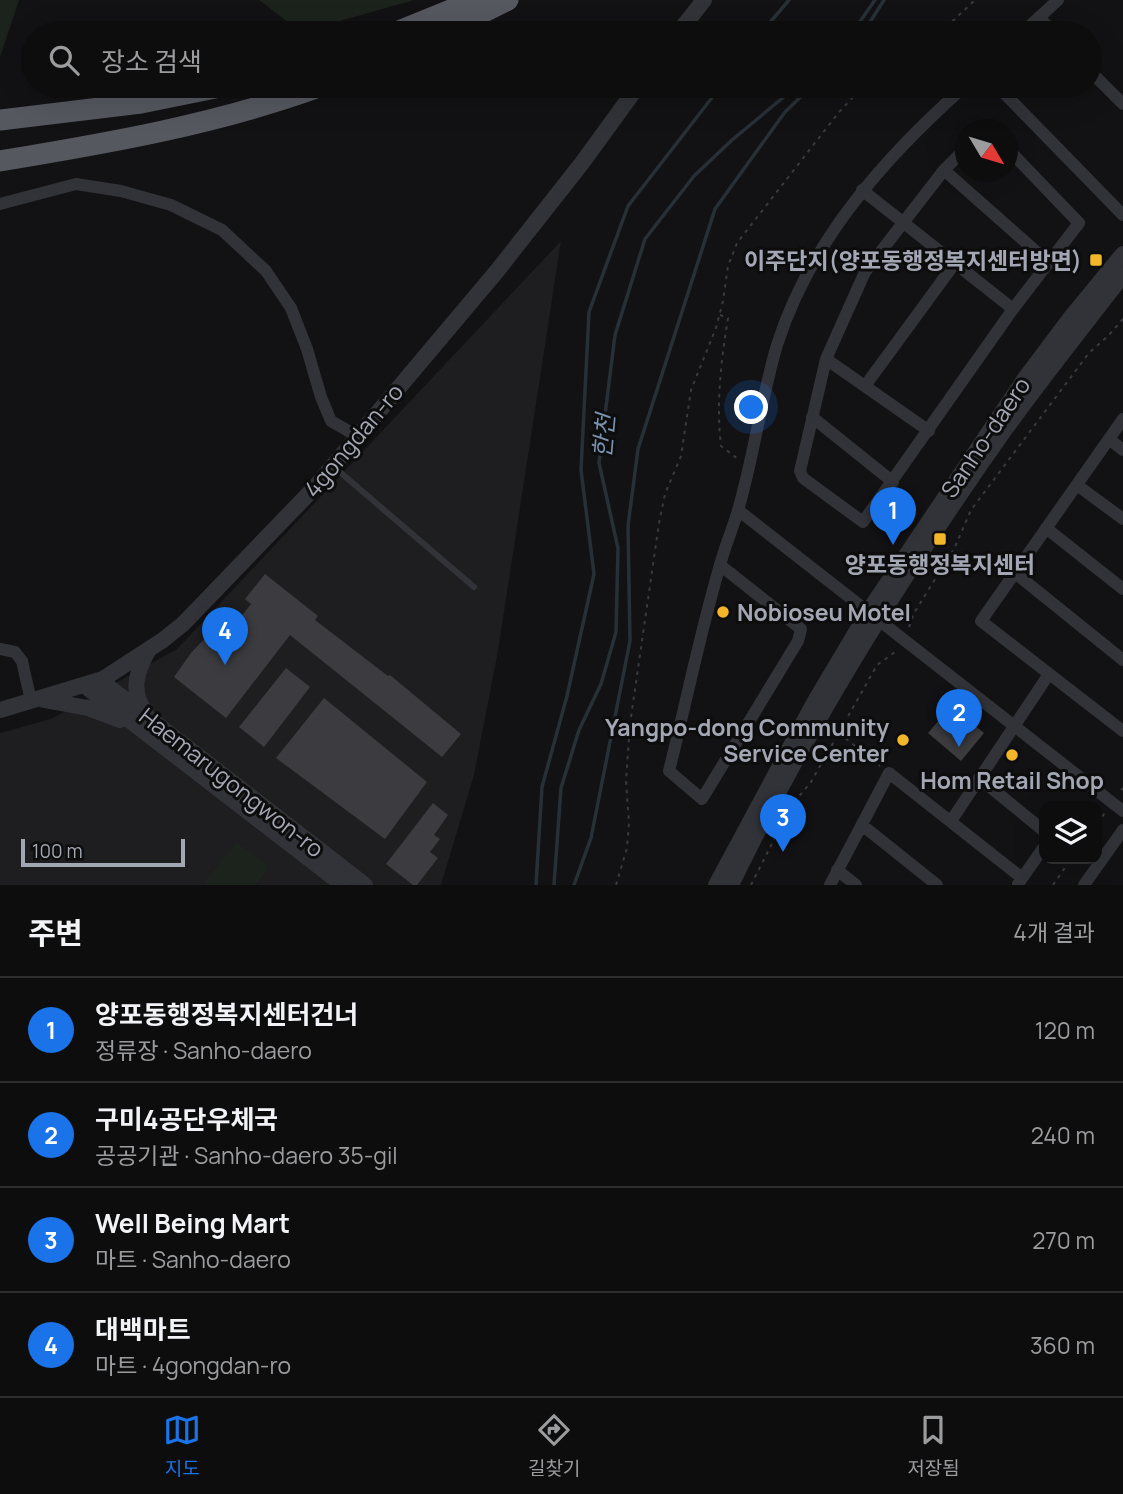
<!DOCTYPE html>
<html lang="ko">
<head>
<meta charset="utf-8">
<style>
  :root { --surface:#0e0d0e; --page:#171617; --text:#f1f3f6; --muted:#9b9c9e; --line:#2e2d2e; --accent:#1a73e8 }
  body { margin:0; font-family:Manrope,"Noto Sans KR",sans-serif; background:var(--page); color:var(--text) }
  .controls { position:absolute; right:21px; bottom:21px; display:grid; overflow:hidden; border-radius:14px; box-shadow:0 7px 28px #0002 }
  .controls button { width:63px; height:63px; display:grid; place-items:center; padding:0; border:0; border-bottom:2px solid var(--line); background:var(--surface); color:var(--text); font:35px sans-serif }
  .compass { position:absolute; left:955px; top:119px; width:63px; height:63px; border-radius:50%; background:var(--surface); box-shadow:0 7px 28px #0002; rotate:128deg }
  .scale { position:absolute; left:21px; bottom:18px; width:164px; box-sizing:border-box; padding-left:7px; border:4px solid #a3a7b4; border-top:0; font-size:19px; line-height:24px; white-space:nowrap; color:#a3a7b4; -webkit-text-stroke:5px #0d0d0e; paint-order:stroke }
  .you { position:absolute; left:752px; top:408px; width:24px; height:24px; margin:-18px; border:5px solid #fff; border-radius:50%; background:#1a73e8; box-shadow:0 0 0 10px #1a73e833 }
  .badge { display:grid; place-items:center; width:46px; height:46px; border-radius:50%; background:var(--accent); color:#fff; font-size:23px; font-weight:700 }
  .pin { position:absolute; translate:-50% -58px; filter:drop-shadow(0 2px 4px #0008) }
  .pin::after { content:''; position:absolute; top:37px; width:24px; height:21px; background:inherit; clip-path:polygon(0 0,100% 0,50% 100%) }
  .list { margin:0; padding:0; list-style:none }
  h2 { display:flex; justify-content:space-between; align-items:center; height:91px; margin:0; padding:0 28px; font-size:30px }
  h2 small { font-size:23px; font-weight:400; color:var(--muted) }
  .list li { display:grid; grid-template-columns:46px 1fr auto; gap:21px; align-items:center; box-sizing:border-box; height:105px; padding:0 28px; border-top:2px solid var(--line) }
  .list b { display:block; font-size:26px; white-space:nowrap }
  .list p { margin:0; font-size:23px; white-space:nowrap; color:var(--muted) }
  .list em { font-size:23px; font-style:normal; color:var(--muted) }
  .icon { flex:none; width:38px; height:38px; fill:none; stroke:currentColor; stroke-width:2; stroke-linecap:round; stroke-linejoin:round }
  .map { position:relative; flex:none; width:1123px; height:885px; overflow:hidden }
  .search { position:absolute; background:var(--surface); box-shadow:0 7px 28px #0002; left:21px; right:21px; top:21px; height:77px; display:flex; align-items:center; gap:18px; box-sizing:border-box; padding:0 24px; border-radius:38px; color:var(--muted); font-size:26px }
  .sheet { height:511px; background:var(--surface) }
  nav { display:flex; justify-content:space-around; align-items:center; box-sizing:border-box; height:98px; border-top:2px solid var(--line); background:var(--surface); font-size:19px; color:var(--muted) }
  nav a { display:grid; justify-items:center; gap:4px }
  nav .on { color:var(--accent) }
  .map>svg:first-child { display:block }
  .built { fill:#1e1d20 }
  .green { fill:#1c231d }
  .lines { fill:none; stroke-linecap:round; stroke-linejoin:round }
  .stream { stroke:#283037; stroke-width:3.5 }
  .building { fill:#3c3c40 }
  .path { stroke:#383a3f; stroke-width:2; stroke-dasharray:3.5 5; stroke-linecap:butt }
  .service { stroke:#323338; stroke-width:6 }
  .minor { stroke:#323338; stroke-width:12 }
  .tertiary { stroke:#323338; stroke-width:16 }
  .trunk { stroke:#565860; stroke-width:21 }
  .poi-dot { fill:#f3b62a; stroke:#0d0d0e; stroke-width:2.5 }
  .labels { text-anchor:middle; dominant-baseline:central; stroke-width:6; stroke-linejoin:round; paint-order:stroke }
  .poi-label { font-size:23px; font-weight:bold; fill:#a3a7b4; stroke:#0d0d0e; text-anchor:end }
  .street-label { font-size:23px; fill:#a3a7b4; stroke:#0d0d0e }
  .water-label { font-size:24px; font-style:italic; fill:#7994b0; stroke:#0d0d0e }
</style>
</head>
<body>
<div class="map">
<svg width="1123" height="885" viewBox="0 0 1123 885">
  <rect width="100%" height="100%" fill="#121113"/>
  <!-- built -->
  <path class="built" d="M561,241L498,651L474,775L441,885H0V733L51,719L177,649Z"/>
  <!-- green -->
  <path class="green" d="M0,0H19L0,57Z
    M259,0H414L301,32Z
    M237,842L270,867L256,885H208L204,882Z"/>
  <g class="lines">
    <!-- stream -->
    <path class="stream" d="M761,33L789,0
      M852,33L875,0
      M863,33L884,0
      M536,885L542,787L567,696L594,574L581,470L589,312L628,206L721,86
      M554,885L561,788L579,730L601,684L616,632L618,548L599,463L615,335L645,239L694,176L732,140L797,86
      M574,885L591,838L630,641L628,526L638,449L715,209L785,112L812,86"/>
  </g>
  <!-- building -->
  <path class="building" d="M265,574L318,616L315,620L388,676L390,675L461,734L442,757L290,635L226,718L174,677L191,653L223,619L233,627L251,604L245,599Z
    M286,668L310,687L264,747L239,727Z
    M324,698L427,782L385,839L276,758Z
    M951,706L984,733L961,761L928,733Z
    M433,803L448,815L434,835L440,839L430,852L438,858L417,885H413L386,864Z"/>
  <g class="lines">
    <!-- path -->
    <path class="path" d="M940,33L975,0
      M720,315L728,318C721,361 716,403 721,446L738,459
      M909,627L914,613L954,549L971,510L1089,353L1108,336L1123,319
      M839,733L880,766
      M1121,790L1123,788
      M1097,823L1105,813
      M616,885L627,848L629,823L626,781L630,724L659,523L665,494L681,456L691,390L716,328L723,301L728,266L737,243L839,112L857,93L867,86
      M751,885L791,806L811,782L877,665L895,652
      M1053,885L1071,859"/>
    <!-- service -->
    <path class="service" d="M334,467L474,587"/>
    <!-- minor -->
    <path class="minor" d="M1039,17L1054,33
      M1022,33L1058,0
      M1090,71L1123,104
      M997,86L1123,215
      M965,149L944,170L865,272L826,359L800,471L803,478L863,522L1013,309L1079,223L1007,148
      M944,170L1049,263
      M862,190L1013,309
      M0,204L76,184L121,191L171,205L222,230L266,271L291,308L307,349L321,397L331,421L357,436
      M826,359L929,431
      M865,386L955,263
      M812,417L893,482
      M1123,419L981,621L1123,731
      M1109,439L1123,450
      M1077,485L1123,519
      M738,510L1123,811
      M1046,528L1123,589
      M720,565L801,629L798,641L702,799L669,771C686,703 700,633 720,565C725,546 733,528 738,510C754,456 761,399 777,345C810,241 885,157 965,86
      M1015,573L1123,660
      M0,649L15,652L22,661L31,701
      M979,778L1044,831
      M951,821L1049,674
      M862,825L937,885
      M837,870L856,885
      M1018,884L1044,847
      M830,885L889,773L1022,878
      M1084,885L1123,830"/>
    <!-- tertiary -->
    <path class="tertiary" d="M678,33L704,0
      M100,680L365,885
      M85,686L343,885
      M44,700L88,708L120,720
      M0,710L103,679L163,640L183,624L316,486L497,271L582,163L638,86
      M145,711C130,691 137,671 148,651
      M716,885L815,701L868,612L1026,377L1071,317L1123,254
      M731,885C808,726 902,575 1004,431C1042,378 1083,327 1123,275"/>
    <!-- trunk -->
    <path class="trunk" d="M394,33L475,0
      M442,33L508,0
      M0,120L141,103L225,86
      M0,161C109,143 218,124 322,86"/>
  </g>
  <!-- markers -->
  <g class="poi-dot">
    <rect x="1089" y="253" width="14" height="14" rx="3.5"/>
    <rect x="933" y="532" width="14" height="14" rx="3.5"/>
    <circle cx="723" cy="612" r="7"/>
    <circle cx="903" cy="740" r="7"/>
    <circle cx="1012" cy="755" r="7"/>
  </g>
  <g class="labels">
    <!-- poi labels -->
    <g class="poi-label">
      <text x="1082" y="260">이주단지(양포동행정복지센터방면)</text>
      <text x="940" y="564" text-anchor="middle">양포동행정복지센터</text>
      <text x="737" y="612" text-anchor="start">Nobioseu Motel</text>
      <text x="889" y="727">Yangpo-dong Community<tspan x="889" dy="26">Service Center</tspan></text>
      <text x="1012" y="780" text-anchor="middle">Hom Retail Shop</text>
    </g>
    <!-- street labels -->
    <g class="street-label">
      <text transform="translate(985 437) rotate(-56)">Sanho-daero</text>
      <text transform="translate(353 440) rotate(-50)">4gongdan-ro</text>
      <text transform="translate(232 782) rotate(38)">Haemarugongwon-ro</text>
    </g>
    <!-- water labels -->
    <g class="water-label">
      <text transform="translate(603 436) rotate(-85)">한천</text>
    </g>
  </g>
</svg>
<div class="controls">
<button><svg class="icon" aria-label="layers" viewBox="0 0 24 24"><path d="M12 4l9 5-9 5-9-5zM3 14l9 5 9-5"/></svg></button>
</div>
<svg class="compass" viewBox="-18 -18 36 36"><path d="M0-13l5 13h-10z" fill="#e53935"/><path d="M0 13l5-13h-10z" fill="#9b9c9e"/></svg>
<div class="scale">100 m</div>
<div class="you"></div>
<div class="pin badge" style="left:893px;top:545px">1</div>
<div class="pin badge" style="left:959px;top:747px">2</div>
<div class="pin badge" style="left:783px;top:852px">3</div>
<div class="pin badge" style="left:225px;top:665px">4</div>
<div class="search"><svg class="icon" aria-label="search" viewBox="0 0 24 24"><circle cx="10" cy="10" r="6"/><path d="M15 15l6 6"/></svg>장소 검색</div>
</div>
<section class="sheet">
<h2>주변<small>4개 결과</small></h2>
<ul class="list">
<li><span class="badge">1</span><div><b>양포동행정복지센터건너</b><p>정류장 · Sanho-daero</p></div><em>120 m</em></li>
<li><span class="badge">2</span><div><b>구미4공단우체국</b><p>공공기관 · Sanho-daero 35-gil</p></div><em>240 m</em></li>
<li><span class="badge">3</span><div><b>Well Being Mart</b><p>마트 · Sanho-daero</p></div><em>270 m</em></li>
<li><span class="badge">4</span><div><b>대백마트</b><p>마트 · 4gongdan-ro</p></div><em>360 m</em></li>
</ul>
</section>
<nav>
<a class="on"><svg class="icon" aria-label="map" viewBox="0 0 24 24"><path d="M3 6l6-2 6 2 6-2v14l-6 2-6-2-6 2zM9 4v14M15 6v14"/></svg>지도</a>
<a><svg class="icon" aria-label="directions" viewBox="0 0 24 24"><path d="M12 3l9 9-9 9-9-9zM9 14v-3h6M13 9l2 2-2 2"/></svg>길찾기</a>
<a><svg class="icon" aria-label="saved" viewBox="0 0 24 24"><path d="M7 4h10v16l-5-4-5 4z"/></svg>저장됨</a>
</nav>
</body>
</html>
